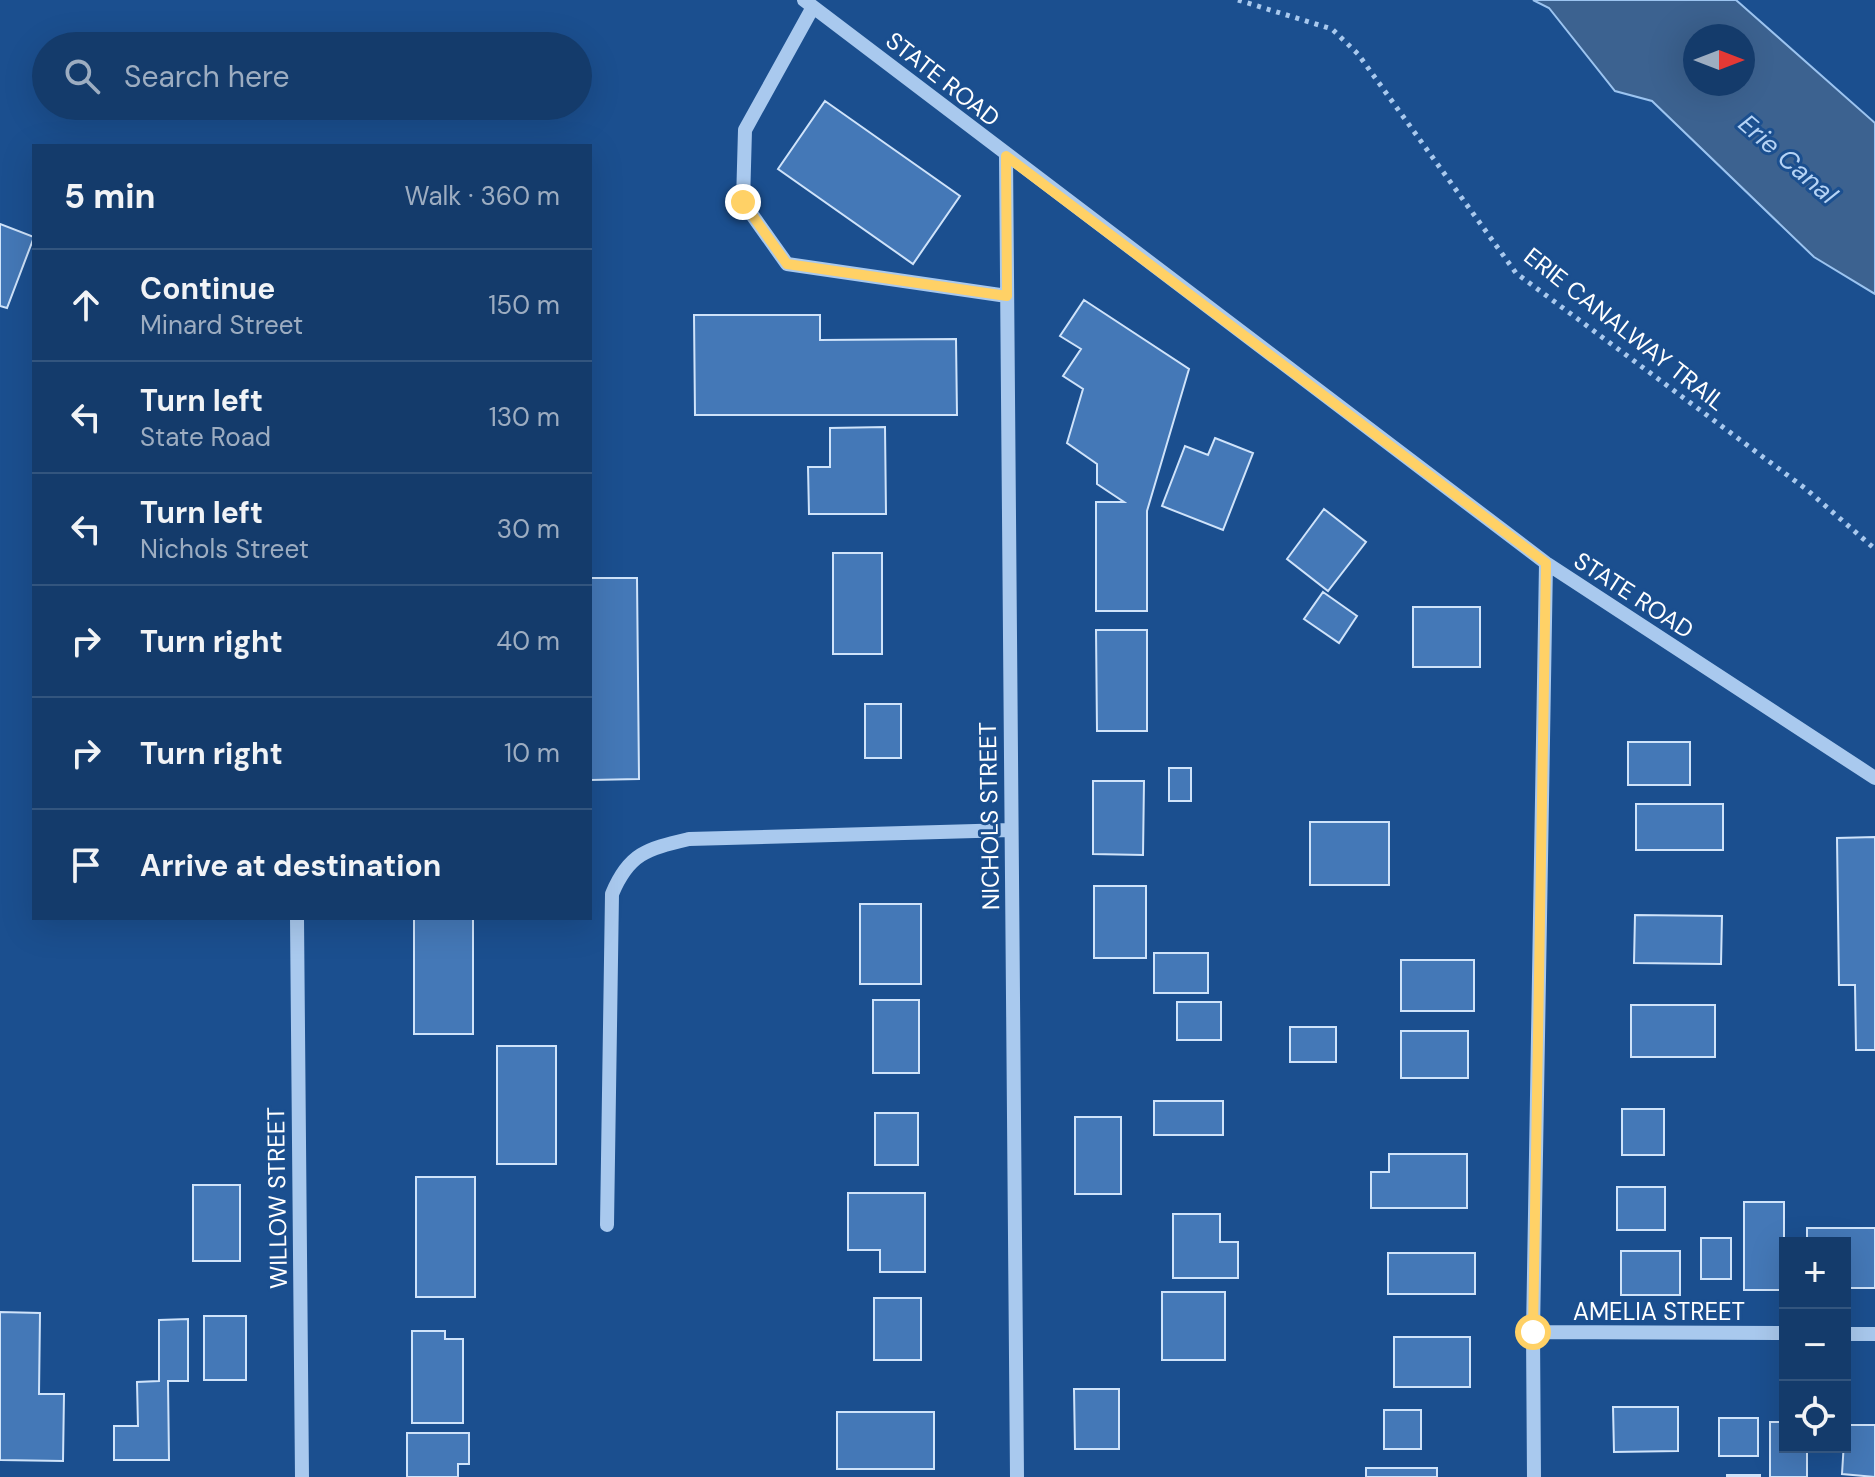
<!DOCTYPE html>
<html lang="en">
<head>
<meta charset="utf-8">
<style>
  :root { --surface:#143b6b; --page:#1d4271; --text:#f1f3f6; --muted:#9dadc1; --line:#33557e }
  body { margin:0; font-family:"DM Sans",sans-serif; background:var(--page); color:var(--text) }
  .controls { position:absolute; right:24px; bottom:24px; display:grid; overflow:hidden; border-radius:0px; box-shadow:0 8px 32px #0002 }
  .controls button { width:72px; height:72px; display:grid; place-items:center; padding:0; border:0; border-bottom:2px solid var(--line); background:var(--surface); color:var(--text); font:40px sans-serif }
  .compass { position:absolute; left:1683px; top:24px; width:72px; height:72px; border-radius:50%; background:var(--surface); box-shadow:0 8px 32px #0002; rotate:90deg }
  .stop { position:absolute; width:24px; height:24px; margin:-18px; border:6px solid #ffd166; border-radius:50%; background:#fff }
  .stop.end { background:#ffd166; border-color:#fff; box-shadow:0 2px 8px #0008 }
  .list { margin:0; padding:0; list-style:none }
  h2 { display:flex; justify-content:space-between; align-items:center; height:104px; margin:0; padding:0 32px; font-size:34px }
  h2 small { font-size:26px; font-weight:400; color:var(--muted) }
  .list li { display:grid; grid-template-columns:52px 1fr auto; gap:24px; align-items:center; box-sizing:border-box; height:112px; padding:0 32px; border-top:2px solid var(--line) }
  .list b { display:block; font-size:30px; white-space:nowrap }
  .list p { margin:0; font-size:26px; white-space:nowrap; color:var(--muted) }
  .list em { font-size:26px; font-style:normal; color:var(--muted) }
  .icon { flex:none; width:44px; height:44px; fill:none; stroke:currentColor; stroke-width:2; stroke-linecap:round; stroke-linejoin:round }
  .map { position:relative; flex:none; width:1875px; height:1477px; overflow:hidden }
  .search { position:absolute; background:var(--surface); box-shadow:0 8px 32px #0002; left:32px; top:32px; width:560px; height:88px; display:flex; align-items:center; gap:20px; box-sizing:border-box; padding:0 28px; border-radius:44px; color:var(--muted); font-size:30px }
  .panel { position:absolute; background:var(--surface); box-shadow:0 8px 32px #0002; left:32px; top:144px; width:560px; height:776px; border-radius:0px }
  .map>svg:first-child { display:block }
  .water { fill:#3c6290; stroke:#9cc4f0; stroke-width:2; fill-rule:evenodd }
  .building { fill:#4478b7; stroke:#cfe3fa; stroke-width:2 }
  .lines { fill:none; stroke-linecap:round; stroke-linejoin:round }
  .path { stroke:#a9c9ee; stroke-width:5; stroke-dasharray:4 6; stroke-linecap:butt }
  .minor { stroke:#a9c9ee; stroke-width:14 }
  .route { stroke:#ffd166; stroke-width:10 }
  .labels { text-anchor:middle; dominant-baseline:central; stroke-width:6; stroke-linejoin:round; paint-order:stroke }
  .street-label { font-size:24px; fill:#fff; stroke:#1b4f8f }
  .water-label { font-size:26px; font-style:italic; fill:#b5d3f5; stroke:#1b4f8f }
</style>
</head>
<body>
<div class="map">
<svg width="1875" height="1477" viewBox="0 0 1875 1477">
  <rect width="100%" height="100%" fill="#1b4f8f"/>
  <!-- water -->
  <path class="water" d="M1533,0H1736L1875,123V294L1814,257L1652,101L1615,91L1549,8ZM1695,36H1743V84H1695Z"/>
  <!-- building -->
  <path class="building" d="M825,101L960,196L913,264L778,169Z
    M0,224L34,237L7,308L0,306Z
    M1084,300L1189,369L1147,511V611H1096V502H1124L1097,484V464L1067,443L1083,389L1063,376L1081,349L1060,336Z
    M694,315H820V340L956,339L957,415H695Z
    M885,427L886,514H809L808,467H830V428Z
    M1215,438L1253,453L1223,530L1162,506L1185,446L1208,455Z
    M1324,509L1366,542L1328,591L1287,559Z
    M833,553H882V654H833Z
    M590,578H637L639,779L590,780Z
    M1323,592L1357,616L1339,643L1304,619Z
    M1413,607H1480V667H1413Z
    M1096,630H1147V731H1097Z
    M865,704H901V758H865Z
    M1628,742H1690V785H1628Z
    M1169,768H1191V801H1169Z
    M1093,781H1144L1143,855L1093,854Z
    M1636,804H1723V850H1636Z
    M1310,822H1389V885H1310Z
    M1875,837V1050H1856L1855,985H1839L1837,838Z
    M1094,886H1146V958H1094Z
    M860,904H921V984H860Z
    M1635,915L1722,916L1721,964L1634,963Z
    M414,918H473V1034H414Z
    M1154,953H1208V993H1154Z
    M1401,960H1474V1011H1401Z
    M873,1000H919V1073H873Z
    M1177,1002H1221V1040H1177Z
    M1631,1005H1715V1057H1631Z
    M1290,1027H1336V1062H1290Z
    M1401,1031H1468V1078H1401Z
    M497,1046H556V1164H497Z
    M1154,1101H1223V1135H1154Z
    M1622,1109H1664V1155H1622Z
    M875,1113H918V1165H875Z
    M1075,1117H1121V1194H1075Z
    M1389,1154H1467V1208H1371V1172H1389Z
    M416,1177H475V1297H416Z
    M193,1185H240V1261H193Z
    M1617,1187H1665V1230H1617Z
    M848,1193H925V1272H880V1250H848Z
    M1744,1202H1784V1290H1744Z
    M1173,1214H1220V1242H1238V1278H1173Z
    M1807,1228H1875V1288H1845V1243H1807Z
    M1701,1238H1731V1279H1701Z
    M1621,1251H1680V1295H1621Z
    M1388,1253H1475V1294H1388Z
    M1162,1292H1225V1360H1162Z
    M874,1298H921V1360H874Z
    M0,1312L40,1313L39,1394H64L63,1461L0,1460Z
    M204,1316H246V1380H204Z
    M188,1319V1381H168L169,1460H114V1426H138L137,1382L159,1381V1320Z
    M412,1331H445V1339H463V1423H412Z
    M1394,1337H1470V1387H1394Z
    M1074,1389H1119V1449H1075Z
    M1613,1407H1678V1451L1614,1452Z
    M1384,1410H1421V1449H1384Z
    M837,1412H934V1469H837Z
    M1719,1418H1758V1456H1719Z
    M1770,1422H1785V1447H1807V1477H1770Z
    M1845,1425H1875V1477L1842,1474Z
    M407,1433H469V1464H458V1477H407Z
    M1366,1468H1437V1477H1366Z
    M1727,1475H1760V1477H1727Z"/>
  <g class="lines">
    <!-- path -->
    <path class="path" d="M1238,0L1332,29L1358,54L1516,273L1806,489L1875,549"/>
    <!-- minor -->
    <path class="minor" d="M804,0L1546,563L1875,778
      M813,7L745,130L743,202L787,264L1007,296
      M1006,156L1017,1477
      M297,918L302,1477
      M607,1225L612,894C629,853 647,849 689,839L1011,830
      M1533,1332L1785,1333
      M1845,1334H1875
      M1534,1477L1533,1332L1546,563"/>
  </g>
  <g class="lines">
    <!-- route -->
    <path class="route" d="M743,202L787,264L1007,296L1006,156L1546,563L1533,1332"/>
  </g>
  <g class="labels">
    <!-- street labels -->
    <g class="street-label">
      <text transform="translate(943 79) rotate(38)">STATE ROAD</text>
      <text transform="translate(1625 329) rotate(38)">ERIE CANALWAY TRAIL</text>
      <text transform="translate(1634 595) rotate(33)">STATE ROAD</text>
      <text transform="translate(989 816) rotate(-91)">NICHOLS STREET</text>
      <text transform="translate(277 1198) rotate(-91)">WILLOW STREET</text>
      <text x="1659" y="1311">AMELIA STREET</text>
    </g>
    <!-- water labels -->
    <g class="water-label">
      <text transform="translate(1788 159) rotate(41)">Erie Canal</text>
    </g>
  </g>
</svg>
<div class="controls">
<button>+</button>
<button>−</button>
<button><svg class="icon" aria-label="locate" viewBox="0 0 24 24"><circle cx="12" cy="12" r="6"/><path d="M12 2v4M12 18v4M2 12h4M18 12h4"/></svg></button>
</div>
<svg class="compass" viewBox="-18 -18 36 36"><path d="M0-13l5 13h-10z" fill="#e53935"/><path d="M0 13l5-13h-10z" fill="#9dadc1"/></svg>
<div class="stop" style="left:1533px;top:1332px"></div>
<div class="stop end" style="left:743px;top:202px"></div>
<div class="search"><svg class="icon" aria-label="search" viewBox="0 0 24 24"><circle cx="10" cy="10" r="6"/><path d="M15 15l6 6"/></svg>Search here</div>
<section class="panel">
<h2>5 min<small>Walk · 360 m</small></h2>
<ul class="list">
<li><svg class="icon" aria-label="ahead" viewBox="0 0 24 24"><path d="M12 20V5M6 11l6-6 6 6"/></svg><div><b>Continue</b><p>Minard Street</p></div><em>150 m</em></li>
<li><svg class="icon" aria-label="left" viewBox="0 0 24 24"><path d="M17 20v-9H6M10 6l-5 5 5 5"/></svg><div><b>Turn left</b><p>State Road</p></div><em>130 m</em></li>
<li><svg class="icon" aria-label="left" viewBox="0 0 24 24"><path d="M17 20v-9H6M10 6l-5 5 5 5"/></svg><div><b>Turn left</b><p>Nichols Street</p></div><em>30 m</em></li>
<li><svg class="icon" aria-label="right" viewBox="0 0 24 24"><path d="M7 20v-9h11M14 6l5 5-5 5"/></svg><div><b>Turn right</b></div><em>40 m</em></li>
<li><svg class="icon" aria-label="right" viewBox="0 0 24 24"><path d="M7 20v-9h11M14 6l5 5-5 5"/></svg><div><b>Turn right</b></div><em>10 m</em></li>
<li><svg class="icon" aria-label="arrive" viewBox="0 0 24 24"><path d="M6 21V4h12l-3 4 3 4H6"/></svg><div><b>Arrive at destination</b></div></li>
</ul>
</section>
</div>
</body>
</html>
